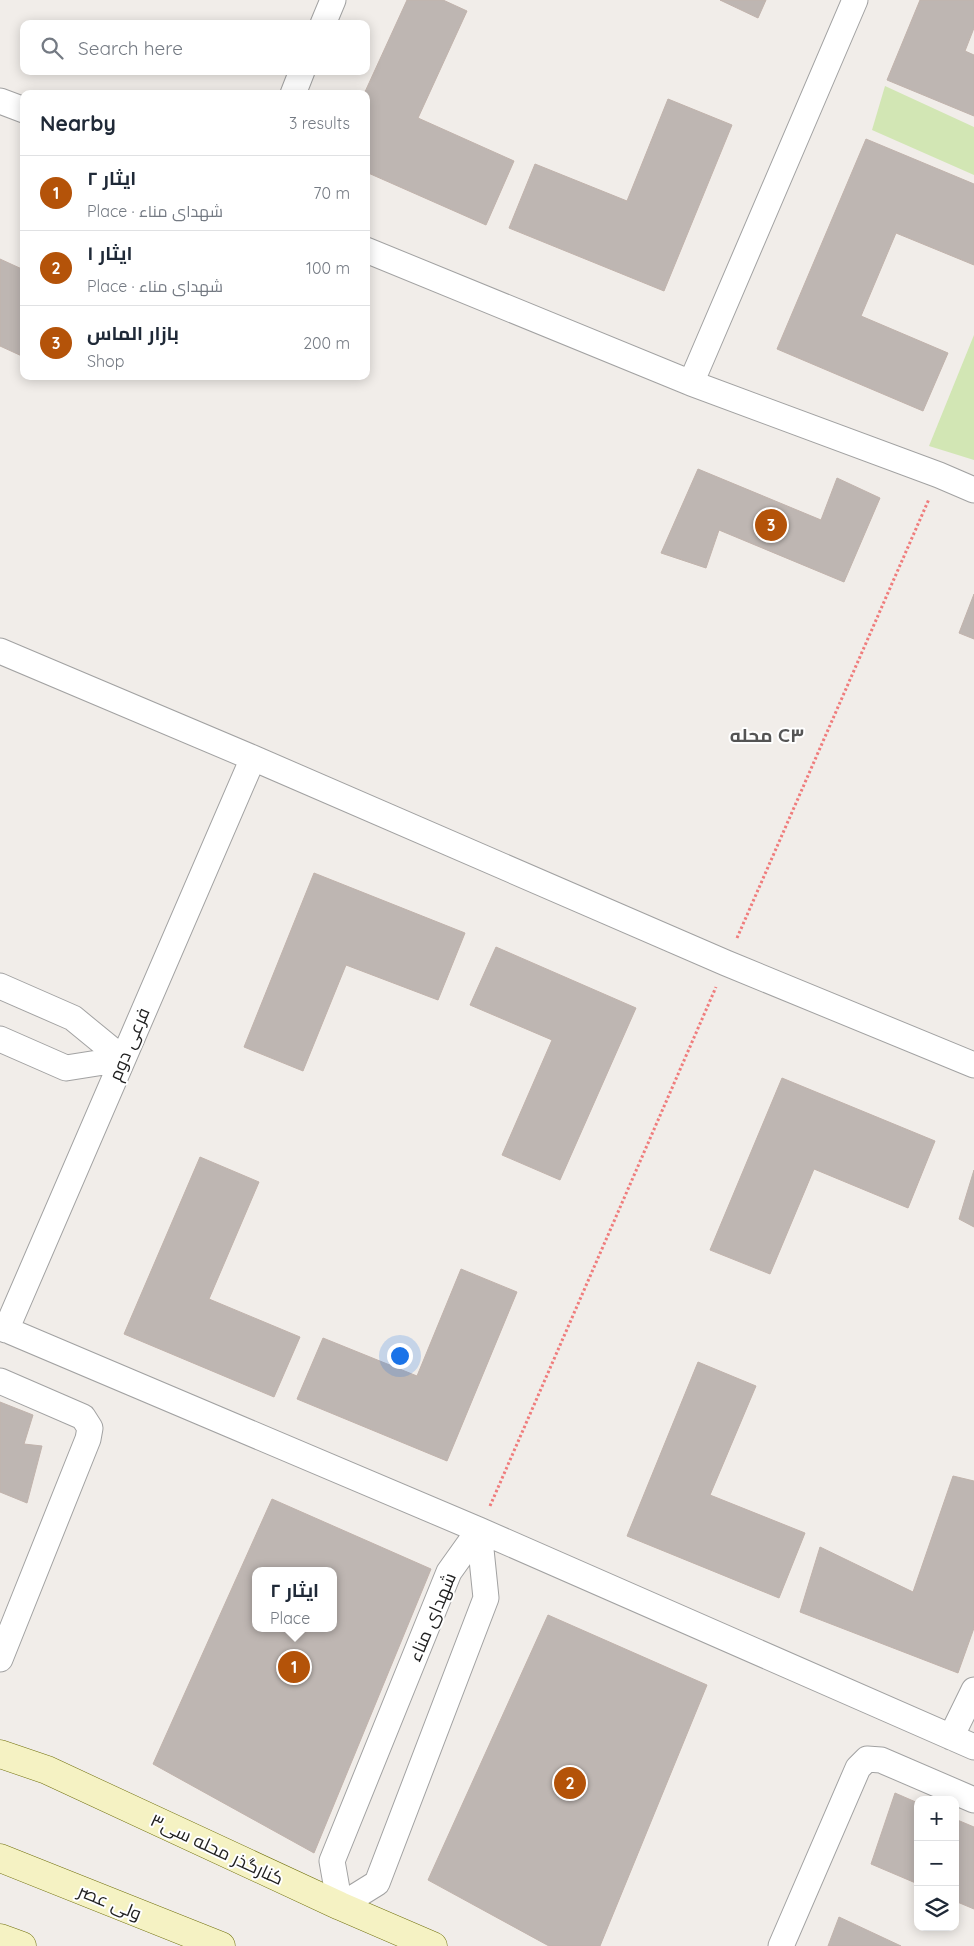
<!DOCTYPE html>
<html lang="en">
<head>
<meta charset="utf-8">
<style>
  :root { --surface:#fff; --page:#f2f2f3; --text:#1f2937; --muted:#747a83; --line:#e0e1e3; --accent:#b45309 }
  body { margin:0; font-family:Quicksand,Cairo,sans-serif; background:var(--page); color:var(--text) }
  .controls { position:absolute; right:15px; bottom:15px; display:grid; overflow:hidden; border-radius:10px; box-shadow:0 2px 12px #0003 }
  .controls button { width:45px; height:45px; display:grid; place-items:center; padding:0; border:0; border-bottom:1px solid var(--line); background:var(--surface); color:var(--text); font:25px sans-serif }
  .you { position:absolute; left:399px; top:1355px; width:18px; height:18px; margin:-12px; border:4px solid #fff; border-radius:50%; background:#1a73e8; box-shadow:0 0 0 8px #1a73e833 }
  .badge { display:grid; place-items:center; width:32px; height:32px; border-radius:50%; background:var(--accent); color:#fff; font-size:16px; font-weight:700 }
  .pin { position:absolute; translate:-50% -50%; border:2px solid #fff; box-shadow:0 1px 5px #0006 }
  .popup { position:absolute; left:252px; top:1567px; width:85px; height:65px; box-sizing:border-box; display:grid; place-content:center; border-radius:10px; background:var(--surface); filter:drop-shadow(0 1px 4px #0005); font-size:16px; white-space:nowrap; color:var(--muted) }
  .popup b { font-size:19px; color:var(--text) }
  .popup::after { content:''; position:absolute; left:50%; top:100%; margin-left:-10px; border:10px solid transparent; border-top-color:var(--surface) }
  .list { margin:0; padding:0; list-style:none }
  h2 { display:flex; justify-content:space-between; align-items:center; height:65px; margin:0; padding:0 20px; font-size:21px }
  h2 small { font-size:16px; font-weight:400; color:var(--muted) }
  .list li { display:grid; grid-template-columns:32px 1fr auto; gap:15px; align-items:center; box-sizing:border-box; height:75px; padding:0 20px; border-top:1px solid var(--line) }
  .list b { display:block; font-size:19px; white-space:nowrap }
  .list p { margin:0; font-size:16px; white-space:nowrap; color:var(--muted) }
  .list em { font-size:16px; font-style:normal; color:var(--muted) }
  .icon { flex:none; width:28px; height:28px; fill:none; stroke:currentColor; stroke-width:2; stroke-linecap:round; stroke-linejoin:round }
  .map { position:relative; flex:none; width:974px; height:1946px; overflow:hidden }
  .search { position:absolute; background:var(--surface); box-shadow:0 2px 12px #0003; left:20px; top:20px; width:350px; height:55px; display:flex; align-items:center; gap:12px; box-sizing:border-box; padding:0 18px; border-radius:10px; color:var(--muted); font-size:19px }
  .panel { position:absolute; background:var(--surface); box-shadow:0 2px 12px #0003; left:20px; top:90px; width:350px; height:290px; border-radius:10px }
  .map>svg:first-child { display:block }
  .grass { fill:#d2e6b4 }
  .building { fill:#beb6b2; stroke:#c1b3ac; fill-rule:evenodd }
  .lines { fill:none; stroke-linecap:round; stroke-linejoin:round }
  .street-casing { stroke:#a2a2a2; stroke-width:27 }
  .secondary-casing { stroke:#72720f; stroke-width:29 }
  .path { stroke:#ef7c7c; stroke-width:3; stroke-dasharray:2.5 2.5; stroke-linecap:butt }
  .street { stroke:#fff; stroke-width:25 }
  .secondary { stroke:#f5f2c3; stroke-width:28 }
  .labels { text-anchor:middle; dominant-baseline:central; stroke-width:4; stroke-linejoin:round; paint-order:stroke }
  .street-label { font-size:18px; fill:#212121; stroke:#fff }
  .neighbourhood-label { font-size:19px; font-weight:bold; fill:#545454; stroke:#fff }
</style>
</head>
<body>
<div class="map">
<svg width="974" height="1946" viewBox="0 0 974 1946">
  <rect width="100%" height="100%" fill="#f1ede9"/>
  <!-- grass -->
  <path class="grass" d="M885,86L974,127V175L872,130Z
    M974,335V460L929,446Z"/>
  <!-- building -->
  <path class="building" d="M407,0H443L467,11L418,118L514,161L486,225L366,172V94H364Z
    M720,0H766L758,18Z
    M920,0H974V28L965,51L974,55V116L887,80Z
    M668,99L732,125L664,291L509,228L535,164L627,201Z
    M866,139L974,184V265L896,233L861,316L948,353L923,411L777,349Z
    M0,259L24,270V357L0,346Z
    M698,469L821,520L837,478L880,498L844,582L719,530L706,568L661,553Z
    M974,594V639L959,633Z
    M314,873L465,933L438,1000L346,965L303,1071L244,1047Z
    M496,947L636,1008L560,1180L502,1155L552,1040L470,1005Z
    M782,1078L935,1141L908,1208L814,1169L770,1274L710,1250Z
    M200,1157L259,1182L209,1299L300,1337L274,1397L124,1334Z
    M974,1170V1227L959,1219Z
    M461,1269L517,1292L447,1461L297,1399L323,1338L417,1376Z
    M698,1362L756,1386L710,1495L805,1533L779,1598L627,1536Z
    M0,1402L33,1415L24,1444L42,1446L27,1503L0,1492Z
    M953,1476L974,1481V1628L958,1673L800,1612L820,1547L913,1592Z
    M272,1499L431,1569L314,1853L153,1764ZM255,1571H333V1628H255Z
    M548,1615L707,1685L600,1946H549L428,1880Z
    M895,1793L918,1803V1884L871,1864Z
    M955,1819L974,1827V1909L955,1901Z
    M839,1917L901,1946H828Z"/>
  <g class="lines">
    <!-- street casing -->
    <g class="street-casing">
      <path id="street" d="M323,24L333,0
        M293,94L302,71
        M0,101L24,110
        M366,250L691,383L939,475L974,490
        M691,383L855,0
        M0,651L253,758L726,963L974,1065
        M0,986L73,1018L123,1059
        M0,1039L66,1068L123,1059
        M0,1327L479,1530L974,1747
        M6,1330L253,758
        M0,1381L83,1417L90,1428L88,1439L0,1659
        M479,1530L486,1598L377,1883L340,1906L332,1861L449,1572Z
        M951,1737L974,1690
        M781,1946L858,1768L867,1759L881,1760L974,1800"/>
    </g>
    <!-- secondary casing -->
    <g class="secondary-casing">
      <path id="secondary" d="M0,1754L47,1770L340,1906L433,1946
        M0,1858L221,1946
        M0,1938L22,1946"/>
    </g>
    <!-- path -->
    <path class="path" d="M737,938L929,499
      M490,1506L716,987"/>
    <!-- street -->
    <use href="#street" class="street"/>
    <!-- secondary -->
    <use href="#secondary" class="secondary"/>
  </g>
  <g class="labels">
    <!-- street labels -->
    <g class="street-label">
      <text transform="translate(129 1044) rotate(-67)">فرعی دوم</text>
      <text transform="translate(432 1617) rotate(-67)">شهدای مناء</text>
      <text transform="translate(217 1849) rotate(25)">کنارگذر محله سی۳</text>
      <text transform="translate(110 1902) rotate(22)">ولی عصر</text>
    </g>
    <!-- neighbourhood labels -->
    <g class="neighbourhood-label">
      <text x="767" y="735">محله C۳</text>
    </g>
  </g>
</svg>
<div class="controls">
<button>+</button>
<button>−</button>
<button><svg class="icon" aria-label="layers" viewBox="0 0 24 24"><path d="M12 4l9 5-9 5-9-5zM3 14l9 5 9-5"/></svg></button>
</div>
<div class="you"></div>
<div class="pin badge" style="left:294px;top:1667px">1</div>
<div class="popup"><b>ایثار ۲</b>Place</div>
<div class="pin badge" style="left:570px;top:1783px">2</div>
<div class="pin badge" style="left:771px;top:525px">3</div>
<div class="search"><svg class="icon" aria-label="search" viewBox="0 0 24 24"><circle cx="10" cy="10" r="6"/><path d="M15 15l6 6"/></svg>Search here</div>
<section class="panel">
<h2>Nearby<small>3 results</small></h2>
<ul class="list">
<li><span class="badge">1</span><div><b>ایثار ۲</b><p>Place · شهدای مناء</p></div><em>70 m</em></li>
<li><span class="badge">2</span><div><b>ایثار ۱</b><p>Place · شهدای مناء</p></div><em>100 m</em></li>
<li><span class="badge">3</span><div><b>بازار الماس</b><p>Shop</p></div><em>200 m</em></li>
</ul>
</section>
</div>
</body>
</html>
